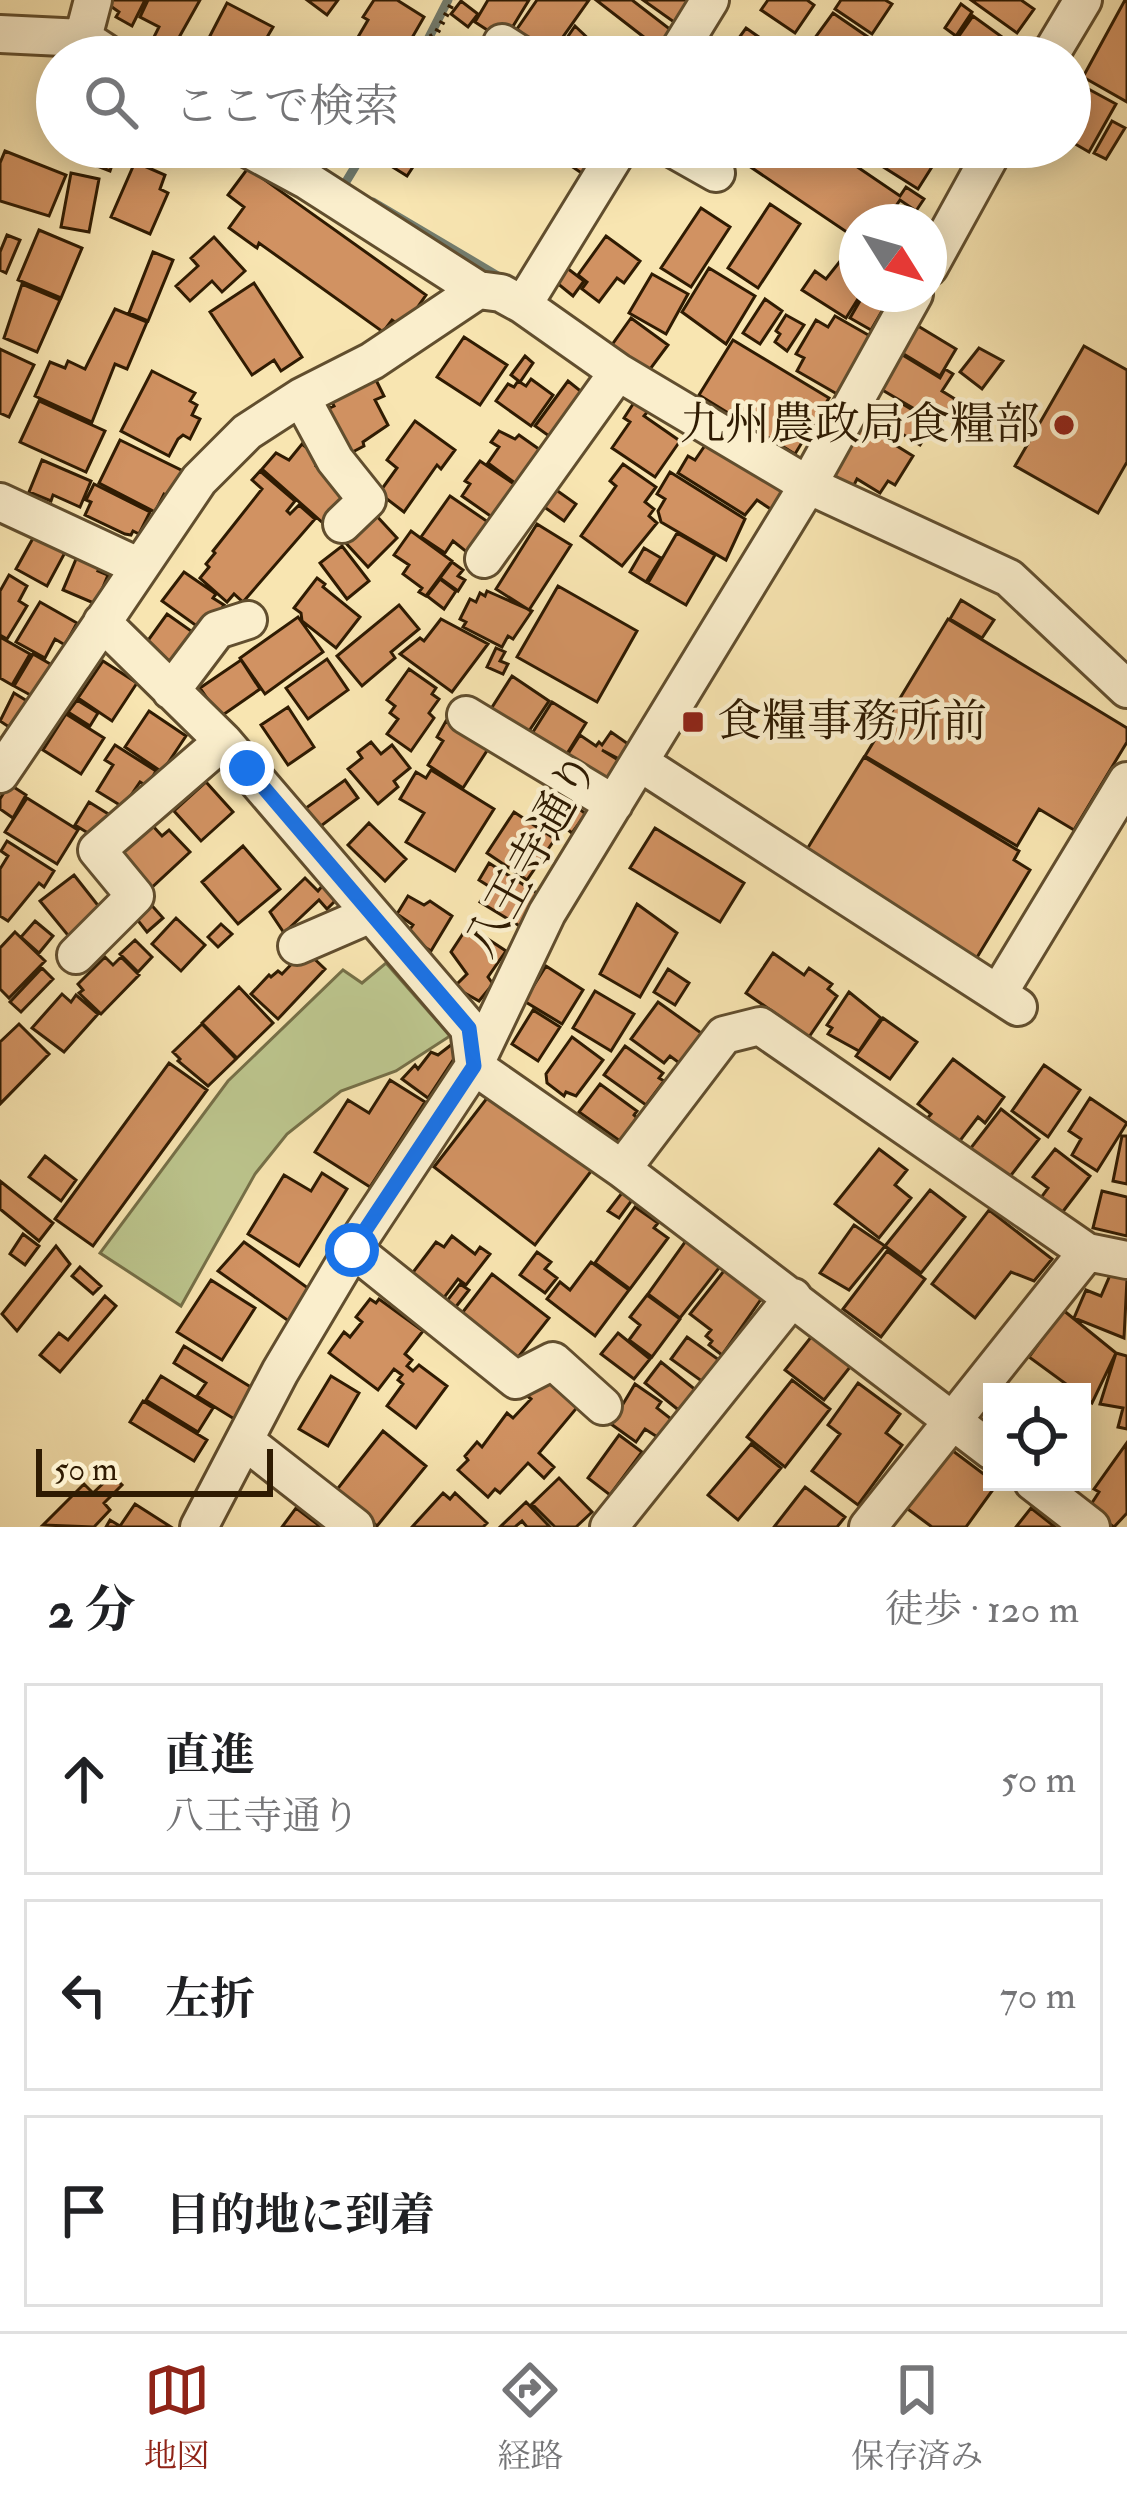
<!DOCTYPE html>
<html lang="ja">
<head>
<meta charset="utf-8">
<style>
  :root { --surface:#fff; --page:#f6f6f6; --text:#202124; --muted:#757577; --line:#e0e0e0; --accent:#8f2418 }
  body { margin:0; font-family:"IM FELL Double Pica","Noto Serif JP",serif; background:var(--page); color:var(--text) }
  .controls { position:absolute; right:36px; bottom:36px; display:grid; overflow:hidden; border-radius:0px; box-shadow:0 6px 30px #0003 }
  .controls button { width:108px; height:108px; display:grid; place-items:center; padding:0; border:0; border-bottom:3px solid var(--line); background:var(--surface); color:var(--text); font:60px sans-serif }
  .compass { position:absolute; left:839px; top:204px; width:108px; height:108px; border-radius:50%; background:var(--surface); box-shadow:0 6px 30px #0003; rotate:127deg }
  .scale { position:absolute; left:36px; bottom:30px; width:237px; box-sizing:border-box; padding-left:12px; border:6px solid #2f1b02; border-top:0; font-size:33px; line-height:42px; white-space:nowrap; color:#2f1b02; -webkit-text-stroke:9px #faeecc; paint-order:stroke }
  .stop { position:absolute; width:36px; height:36px; margin:-27px; border:9px solid #1a73e8; border-radius:50%; background:#fff }
  .stop.end { background:#1a73e8; border-color:#fff; box-shadow:0 3px 12px #0008 }
  .list { margin:0; padding:0; list-style:none }
  h2 { display:flex; justify-content:space-between; align-items:center; height:156px; margin:0; padding:0 48px; font-size:51px }
  h2 small { font-size:39px; font-weight:400; color:var(--muted) }
  .list li { display:grid; grid-template-columns:78px 1fr auto; gap:36px; align-items:center; box-sizing:border-box; height:192px; margin:0 24px 24px; padding:0 24px; border:3px solid var(--line); border-radius:0px }
  .list b { display:block; font-size:45px; white-space:nowrap }
  .list p { margin:0; font-size:39px; white-space:nowrap; color:var(--muted) }
  .list em { font-size:39px; font-style:normal; color:var(--muted) }
  .icon { flex:none; width:66px; height:66px; fill:none; stroke:currentColor; stroke-width:2; stroke-linecap:round; stroke-linejoin:round }
  .map { position:relative; flex:none; width:1127px; height:1527px; overflow:hidden }
  .search { position:absolute; background:var(--surface); box-shadow:0 6px 30px #0003; left:36px; right:36px; top:36px; height:132px; display:flex; align-items:center; gap:30px; box-sizing:border-box; padding:0 42px; border-radius:66px; color:var(--muted); font-size:45px }
  .sheet { height:804px; background:var(--surface) }
  nav { display:flex; justify-content:space-around; align-items:center; box-sizing:border-box; height:168px; border-top:3px solid var(--line); background:var(--surface); font-size:33px; color:var(--muted) }
  nav a { display:grid; justify-items:center; gap:6px }
  nav .on { color:var(--accent) }
  .map>svg:first-child { display:block }
  .green { fill:#bcc58d; stroke:#767048; stroke-width:3 }
  .lines { fill:none; stroke-linecap:round; stroke-linejoin:round }
  .stream { stroke:#737c6d; stroke-width:9 }
  .building { fill:#d19262; stroke:#2f1b02; stroke-width:3 }
  .minor-casing { stroke:#614e2e; stroke-width:42 }
  .path { stroke:#2f1b02; stroke-width:6; stroke-dasharray:3 6; stroke-linecap:butt }
  .minor { stroke:#faeecc; stroke-width:36 }
  .route { stroke:#1a73e8; stroke-width:15 }
  .poi-dot { fill:#8f2418; stroke:#faeecc; stroke-width:4.5 }
  .labels { text-anchor:middle; dominant-baseline:central; stroke-width:9; stroke-linejoin:round; paint-order:stroke }
  .poi-label { font-size:45px; fill:#2f1b02; stroke:#faeecc; text-anchor:end }
  .street-label { font-size:45px; fill:#2f1b02; stroke:#faeecc }
</style>
</head>
<body>
<div class="map">
<svg width="1127" height="1527" viewBox="0 0 1127 1527">
  <rect width="100%" height="100%" fill="#f8e5b1"/>
  <filter id="stains"><feTurbulence type="fractalNoise" baseFrequency=".00167" numOctaves="4"/><feColorMatrix values="0 0 0 0 .2 0 0 0 0 .09 0 0 0 0 .02 0 0 0 .5 -.17"/></filter>
  <radialGradient id="worn" r=".72"><stop offset=".6" stop-color="#630" stop-opacity="0"/><stop offset="1" stop-color="#630" stop-opacity=".3"/></radialGradient>
  <!-- green -->
  <path class="green" d="M386,963L450,1036L396,1071L341,1091L287,1134L255,1174L181,1306L100,1253L228,1081L343,970L362,983Z"/>
  <g class="lines">
    <!-- stream -->
    <path class="stream" d="M419,57L448,0
      M344,185L367,147
      M373,202L503,279"/>
  </g>
  <!-- building -->
  <path class="building" d="M102,0H145L132,26L116,17L119,12Z
    M148,0H200L168,57L148,49L159,27L140,17Z
    M307,0H338L327,15Z
    M374,0H397L424,17L401,57L387,48L383,54L358,37L368,20L363,17Z
    M488,0H529L504,41L475,22Z
    M537,0H589L555,48L551,46L545,53L517,29Z
    M596,0H632L671,30L658,48Z
    M643,0H701L681,27Z
    M768,0H807L814,5L795,33L761,10Z
    M841,0H885L892,4L872,34L835,9Z
    M971,0H1021L1034,9L1017,33Z
    M1125,0H1127V102L1083,77Z
    M461,1L478,14L468,27L451,14Z
    M227,3L273,27L266,39L272,42L264,57H199Z
    M961,4L972,12L956,36L945,28Z
    M833,13L884,48L878,57H841L814,39Z
    M973,16L1009,42L998,57H952L947,53Z
    M575,26L594,44L597,40L612,50L608,57H554Z
    M746,28L773,47L766,57H734L728,53Z
    M344,39L373,57H332Z
    M643,44L663,57H620L626,49L636,56Z
    M1070,79L1116,104L1089,152L1070,141Z
    M1112,121L1125,128L1106,159L1094,153Z
    M92,147H118L110,171L87,162Z
    M133,147H165L151,163Z
    M381,147H420L424,150L407,176L375,156Z
    M543,147H601L583,174Z
    M721,147H828L900,196L906,187L924,199L916,211L900,200L885,222H857V239Z
    M872,147H935L942,151L918,189L866,156Z
    M5,151L66,175L49,216L0,201V163Z
    M135,162L165,175L160,189L168,193L150,234L111,217Z
    M248,168L426,295L403,328L392,320L383,332L259,243L257,248L229,228L244,207L228,195Z
    M71,173L99,179L89,232L61,227Z
    M770,204L800,224L758,288L728,268Z
    M701,208L730,227L691,287L661,268Z
    M39,230L82,248L61,298L18,280Z
    M7,235L20,240L6,273L0,270V252Z
    M606,236L640,261L624,283L617,278L599,302L582,289L587,282L578,275Z
    M214,237L245,271L222,292L212,281L190,301L176,286L198,266L191,258Z
    M153,252L173,260L148,321L129,313Z
    M845,255L857,263V294H861L846,318L802,290L815,271L826,279Z
    M567,268L584,281L573,296L557,283Z
    M709,268L755,296L726,344L682,312Z
    M652,274L688,294L666,334L629,313Z
    M254,283L302,357L281,371L274,360L252,375L210,312Z
    M22,284L60,300L37,352L4,338Z
    M864,294H892L871,330L850,318Z
    M765,299L782,311L760,344L743,333Z
    M115,309L147,322L127,369L115,364L92,422L35,396L50,362L65,368L68,361L85,369Z
    M786,315L804,325L787,351L775,342L780,334L776,331Z
    M835,316L870,336L837,394L797,371L804,358L796,354L816,320L828,327Z
    M631,318L668,345L645,376L609,349Z
    M918,326L956,349L940,376L902,353Z
    M464,337L507,365L480,405L437,377Z
    M733,340L829,398L795,454L699,395Z
    M1084,346L1127,370V462L1098,513L1015,466Z
    M979,348L1003,361L982,389L960,372Z
    M0,349L34,365L9,417L0,413Z
    M901,354L940,378L945,369L953,374L942,391L955,399L940,424L879,388Z
    M525,356L533,363L520,382L511,375Z
    M152,371L195,393L190,401L197,405L192,415L200,419L190,439L183,435L178,439L169,456L121,431Z
    M373,374L384,396L375,400L388,425L363,442L364,446L343,457L320,412L334,406L329,396Z
    M531,379L553,395L531,426L496,401L508,384L514,387L518,381L526,386Z
    M568,381L588,397L556,441L535,426Z
    M896,400L934,423L920,445L883,422Z
    M39,401L105,431L86,472L20,442Z
    M635,401L649,410L644,416L680,441L655,477L612,448L630,422L624,418Z
    M415,421L455,450L441,469L437,465L404,512L379,493L397,468L387,460Z
    M863,425L913,456L895,485L888,481L880,493L857,479L853,487L833,475Z
    M499,431L515,439L519,435L543,452L523,489L488,463L499,447L491,442Z
    M120,440L183,471L169,497L164,494L155,512L99,483Z
    M302,444L321,459L316,466L349,492L351,498L325,530L324,524L262,469L276,453L289,460Z
    M706,444L785,489L772,510L757,500L745,515L678,473L688,456L695,460Z
    M42,460L91,481L80,507L53,495L51,501L29,492Z
    M480,461L523,490L499,522L462,496L470,484L465,481Z
    M623,464L656,487L645,502L654,509L649,516L657,523L622,566L581,536L616,486L610,481Z
    M260,471L295,501L287,511L290,514L299,505L315,519L243,602L234,594L227,602L200,578L209,567L206,564L215,553L213,551L262,489L252,480Z
    M670,472L745,519L726,560L661,522L658,511L665,499L657,494Z
    M94,484L150,512L139,534L133,531L131,535L125,534L85,515L91,502L86,500Z
    M552,487L576,504L564,521L540,504Z
    M450,496L491,524L468,553L453,541L445,553L421,537Z
    M373,512L397,538L368,567L343,540Z
    M537,524L571,545L529,610L496,589Z
    M37,531L68,547L47,586L16,569Z
    M411,531L452,561L426,596L419,592L422,588L403,574L409,565L394,555Z
    M677,533L715,555L686,605L648,583Z
    M342,546L369,581L347,599L320,563Z
    M644,548L661,558L646,582L630,572Z
    M79,552L102,563L98,571L108,575L96,604L63,590Z
    M452,562L463,570L458,576L465,580L458,591L440,578Z
    M184,572L216,594L213,598L224,605L205,632L162,601Z
    M9,575L27,586L19,601L27,606L7,639L0,635V591Z
    M317,578L325,584L323,587L360,617L336,648L302,621L301,613L294,608Z
    M440,579L456,591L444,609L427,596Z
    M558,586L637,631L597,702L517,657Z
    M487,591L532,611L513,639L508,636L502,647L463,627L466,622L460,619L470,599L476,602L480,593L485,596Z
    M961,600L994,620L982,638L950,619Z
    M40,602L77,623L65,645L55,639L45,658L16,642Z
    M399,605L419,629L391,652L395,658L362,686L337,656Z
    M167,614L194,633L171,665L144,646Z
    M298,617L323,652L265,694L240,658Z
    M441,619L488,644L452,692L400,654L420,638L424,641Z
    M948,619L1127,728V742L1074,830L1039,809L1017,846L865,756Z
    M0,637L30,654L12,685L0,678Z
    M496,648L505,652L500,661L508,664L503,674L487,667Z
    M33,654L52,665L34,697L14,686Z
    M327,659L348,690L308,719L286,688Z
    M241,660L260,689L220,717L200,688Z
    M103,661L137,683L112,721L78,698Z
    M409,669L436,688L432,694L439,699L429,713L434,718L411,751L387,734L398,719L390,713L395,706L387,700Z
    M512,676L549,701L523,740L489,712Z
    M14,693L32,704L15,731L0,721Z
    M77,700L98,713L90,726L68,712Z
    M552,702L586,723L560,765L526,743Z
    M288,707L314,747L288,765L261,725Z
    M149,711L186,736L162,772L125,747Z
    M66,714L104,738L81,774L43,750Z
    M446,721L490,746L463,788L428,765L443,741L437,737Z
    M611,732L631,746L621,760L602,750L623,763L606,788L564,760L580,735L596,746L599,742L602,745Z
    M371,742L381,754L392,745L410,768L394,781L398,787L378,804L348,769L362,758L358,752Z
    M115,745L156,771L147,786L140,782L123,807L97,791L113,765L105,760Z
    M864,757L1019,851L1014,860L1030,870L976,959L804,854Z
    M431,770L494,809L455,871L406,842L424,813L400,799L416,772L426,778Z
    M345,780L358,798L313,832L299,813Z
    M206,782L233,812L201,841L174,811Z
    M9,784L26,795L13,818L0,809V799Z
    M563,797L586,814L572,833L549,815Z
    M27,798L78,830L57,864L5,832Z
    M89,802L110,815L96,838L75,825Z
    M514,812L555,839L527,880L487,853Z
    M369,823L406,859L385,881L348,845Z
    M152,825L162,836L169,830L190,852L149,890L137,876L140,873L122,853Z
    M655,828L744,883L720,922L630,868Z
    M7,841L54,871L44,887L39,883L8,921L0,916V869L8,856L1,851Z
    M243,846L280,889L238,924L202,882Z
    M489,863L543,897L523,928L480,902L490,887L479,880Z
    M74,875L104,913L71,939L40,901Z
    M305,878L318,891L323,885L337,899L327,909L319,900L284,933L270,912Z
    M408,896L424,905L430,901L452,916L431,951L406,935L413,925L397,914Z
    M147,900L163,918L147,932L132,913Z
    M637,904L677,933L640,997L600,974Z
    M176,918L205,945L181,971L152,944Z
    M35,921L53,936L39,953L21,937Z
    M221,924L232,934L218,947L208,937Z
    M468,926L506,951L488,977L493,984L479,1001L454,987L467,974L451,952Z
    M15,932L45,961L9,998L0,989V948Z
    M135,940L152,957L138,972L120,954Z
    M305,950L325,969L278,1019L251,994L269,975L271,977L278,971L282,974Z
    M773,953L804,975L809,968L832,984L828,989L837,996L809,1037L746,993Z
    M105,957L113,965L121,957L139,975L101,1014L79,993L83,990L78,984Z
    M546,966L583,990L562,1024L524,1001Z
    M42,968L53,979L21,1012L10,1002Z
    M668,969L689,983L675,1005L654,992Z
    M239,987L273,1023L237,1058L202,1023Z
    M595,991L634,1014L611,1051L573,1028Z
    M849,992L881,1018L859,1051L828,1034L832,1028L827,1025Z
    M62,994L71,1002L76,995L98,1014L64,1052L32,1028Z
    M658,1002L704,1035L682,1065L670,1056L664,1063L631,1039Z
    M533,1010L560,1027L538,1061L512,1044Z
    M883,1018L917,1042L890,1079L856,1056Z
    M19,1024L49,1054L0,1104V1042Z
    M202,1024L236,1059L208,1086L178,1061L180,1059L173,1052Z
    M572,1037L603,1060L576,1096L566,1092L564,1096L547,1083L546,1074Z
    M451,1045L459,1051L428,1098L402,1079L415,1065L418,1069L431,1052L438,1055Z
    M625,1046L663,1073L659,1078L664,1081L646,1105L604,1075Z
    M953,1059L1004,1097L985,1123L978,1117L956,1146L924,1122L931,1114L918,1104Z
    M169,1063L207,1090L93,1246L55,1219Z
    M1044,1065L1080,1090L1048,1137L1012,1111Z
    M390,1080L425,1102L370,1187L315,1152L348,1100L369,1113Z
    M600,1084L637,1111L634,1115L637,1118L620,1141L579,1112Z
    M494,1089L595,1166L535,1245L434,1167Z
    M1090,1098L1127,1123L1097,1171L1072,1155L1081,1139L1069,1131Z
    M1001,1109L1039,1139L1005,1183L967,1153Z
    M1122,1136H1127V1184L1113,1181Z
    M879,1149L907,1170L895,1185L911,1198L879,1238L835,1204Z
    M1055,1149L1090,1176L1058,1218L1038,1202L1048,1188L1033,1177Z
    M45,1156L76,1180L61,1201L29,1177Z
    M322,1173L347,1189L299,1266L248,1234L284,1175L311,1191Z
    M0,1181L53,1223L39,1241L0,1209Z
    M625,1189L635,1196L619,1218L608,1211Z
    M930,1190L965,1217L921,1273L885,1246Z
    M1102,1191L1127,1197V1236L1093,1228Z
    M635,1207L658,1223L654,1228L668,1238L630,1289L595,1263Z
    M989,1210L1052,1259L1034,1281L1011,1272L975,1318L932,1284Z
    M854,1225L885,1246L849,1290L820,1273Z
    M23,1234L39,1246L25,1265L10,1254Z
    M452,1236L475,1254L480,1247L490,1254L466,1285L458,1279L443,1299L411,1275L436,1242L444,1247Z
    M688,1238L722,1264L680,1318L648,1294Z
    M244,1242L312,1291L290,1322L218,1271Z
    M56,1246L70,1264L17,1331L2,1314Z
    M887,1251L925,1279L881,1337L843,1309Z
    M537,1252L551,1262L545,1269L557,1278L545,1293L520,1275Z
    M591,1262L629,1290L595,1336L547,1299L560,1282L570,1290Z
    M80,1267L101,1286L93,1294L72,1276Z
    M727,1267L764,1295L722,1355L709,1345L712,1341L706,1336L711,1330L690,1314Z
    M1111,1273L1127,1279L1124,1338L1074,1318L1086,1290L1101,1296Z
    M492,1274L549,1318L516,1360L459,1317Z
    M211,1280L255,1308L222,1360L177,1332Z
    M460,1284L469,1290L451,1313L443,1306Z
    M647,1295L680,1319L652,1357L629,1340L640,1325L630,1317Z
    M105,1296L116,1306L60,1372L40,1355L59,1333L68,1340Z
    M370,1299L376,1303L379,1299L423,1331L405,1354L412,1360L407,1366L413,1371L419,1365L447,1386L416,1428L387,1406L403,1384L398,1380L402,1375L394,1369L378,1390L329,1353L344,1332L350,1337L362,1322L356,1317Z
    M1063,1310L1116,1353L1092,1403L1029,1357Z
    M815,1332L854,1362L824,1400L785,1370Z
    M618,1333L650,1359L634,1379L601,1354Z
    M687,1337L719,1360L703,1382L671,1359Z
    M184,1346L254,1389L236,1420L197,1396L206,1383L174,1363Z
    M1116,1353L1127,1356V1429L1118,1427L1123,1408L1100,1404Z
    M661,1362L697,1391L681,1412L645,1383Z
    M161,1376L213,1408L198,1432L146,1400Z
    M331,1376L359,1393L328,1446L299,1429Z
    M551,1377L580,1404L539,1453L554,1467L544,1478L528,1463L500,1493L495,1489L488,1497L458,1470L468,1460L465,1456L477,1442L482,1447L507,1413L513,1418L531,1399L525,1394Z
    M792,1380L830,1409L785,1467L747,1437Z
    M858,1383L900,1414L886,1433L902,1445L858,1505L812,1471L840,1434L828,1425Z
    M635,1384L661,1402L657,1408L675,1422L662,1440L645,1429L636,1442L611,1424Z
    M143,1401L207,1440L194,1461L130,1422Z
    M383,1431L426,1466L377,1526L335,1492Z
    M619,1435L642,1452L610,1495L588,1478Z
    M751,1444L781,1468L738,1520L708,1495Z
    M1126,1444L1127,1513L1114,1527L1088,1509L1099,1492L1094,1489Z
    M949,1448L997,1484L966,1527H932L905,1507Z
    M112,1475L122,1485L104,1503L110,1510L94,1527L43,1525L84,1484L93,1493Z
    M559,1478L592,1512L576,1527H555L532,1504Z
    M805,1487L845,1517L837,1527H774Z
    M443,1493L450,1499L455,1493L487,1523L483,1527H412Z
    M526,1502L550,1527H527L522,1521L515,1527H500Z
    M135,1504L171,1527H106L110,1520L120,1526Z
    M296,1508L321,1527H282Z
    M1031,1508L1055,1527H1016Z"/>
  <g class="lines">
    <!-- minor casing -->
    <g class="minor-casing">
      <path id="minor" d="M0,34L83,38L112,57
        M83,38L93,0
        M502,43L524,57
        M675,57L710,0
        M1049,57L1083,0
        M245,147L308,181L478,290L501,293L523,305L618,372L808,485L1009,578L1127,689
        M670,147L716,173
        M929,267L995,147
        M523,305L620,147
        M301,397L335,460L367,500L342,524
        M0,502L140,567
        M484,559L618,372
        M102,622L223,741L469,1028L474,1066L622,1169L992,1451
        M171,691L217,630L248,620
        M466,715L614,804
        M639,762L1018,1007
        M0,774L199,480L247,432L301,397L372,361L478,290
        M297,946L371,914
        M76,955L135,896L97,850L223,741
        M998,994L1127,781
        M622,1169L724,1035L760,1026L1087,1252L1127,1260
        M353,1249L516,1380L553,1361L603,1406
        M245,1441L355,1527
        M1033,1482L1091,1527
        M199,1527L280,1372L353,1249L474,1066L547,913L808,485L914,294
        M609,1527L793,1297
        M868,1527L1087,1252"/>
    </g>
    <!-- path -->
    <path class="path" d="M413,57L422,42L436,34L454,0
      M336,159L356,147"/>
    <!-- minor -->
    <use href="#minor" class="minor"/>
  </g>
  <g class="lines">
    <!-- route -->
    <path class="route" d="M247,768L469,1028L474,1066L352,1250"/>
  </g>
  <!-- markers -->
  <g class="poi-dot">
    <circle cx="1064" cy="425" r="12"/>
    <rect x="681" y="710" width="24" height="24" rx="6"/>
  </g>
  <g class="labels">
    <!-- poi labels -->
    <g class="poi-label">
      <text x="1040" y="425">九州農政局食糧部</text>
      <text x="717" y="722" text-anchor="start">食糧事務所前</text>
    </g>
    <!-- street labels -->
    <g class="street-label">
      <text transform="translate(532 855) rotate(-61)">八王寺通り</text>
    </g>
  </g>
  <rect width="100%" height="100%" filter="url(#stains)"/>
  <rect width="100%" height="100%" fill="url(#worn)"/>
</svg>
<div class="controls">
<button><svg class="icon" aria-label="locate" viewBox="0 0 24 24"><circle cx="12" cy="12" r="6"/><path d="M12 2v4M12 18v4M2 12h4M18 12h4"/></svg></button>
</div>
<svg class="compass" viewBox="-18 -18 36 36"><path d="M0-13l5 13h-10z" fill="#e53935"/><path d="M0 13l5-13h-10z" fill="#757577"/></svg>
<div class="scale">50 m</div>
<div class="stop" style="left:352px;top:1250px"></div>
<div class="stop end" style="left:247px;top:768px"></div>
<div class="search"><svg class="icon" aria-label="search" viewBox="0 0 24 24"><circle cx="10" cy="10" r="6"/><path d="M15 15l6 6"/></svg>ここで検索</div>
</div>
<section class="sheet">
<h2>2 分<small>徒歩 · 120 m</small></h2>
<ul class="list">
<li><svg class="icon" aria-label="ahead" viewBox="0 0 24 24"><path d="M12 20V5M6 11l6-6 6 6"/></svg><div><b>直進</b><p>八王寺通り</p></div><em>50 m</em></li>
<li><svg class="icon" aria-label="left" viewBox="0 0 24 24"><path d="M17 20v-9H6M10 6l-5 5 5 5"/></svg><div><b>左折</b></div><em>70 m</em></li>
<li><svg class="icon" aria-label="arrive" viewBox="0 0 24 24"><path d="M6 21V4h12l-3 4 3 4H6"/></svg><div><b>目的地に到着</b></div></li>
</ul>
</section>
<nav>
<a class="on"><svg class="icon" aria-label="map" viewBox="0 0 24 24"><path d="M3 6l6-2 6 2 6-2v14l-6 2-6-2-6 2zM9 4v14M15 6v14"/></svg>地図</a>
<a><svg class="icon" aria-label="directions" viewBox="0 0 24 24"><path d="M12 3l9 9-9 9-9-9zM9 14v-3h6M13 9l2 2-2 2"/></svg>経路</a>
<a><svg class="icon" aria-label="saved" viewBox="0 0 24 24"><path d="M7 4h10v16l-5-4-5 4z"/></svg>保存済み</a>
</nav>
</body>
</html>
